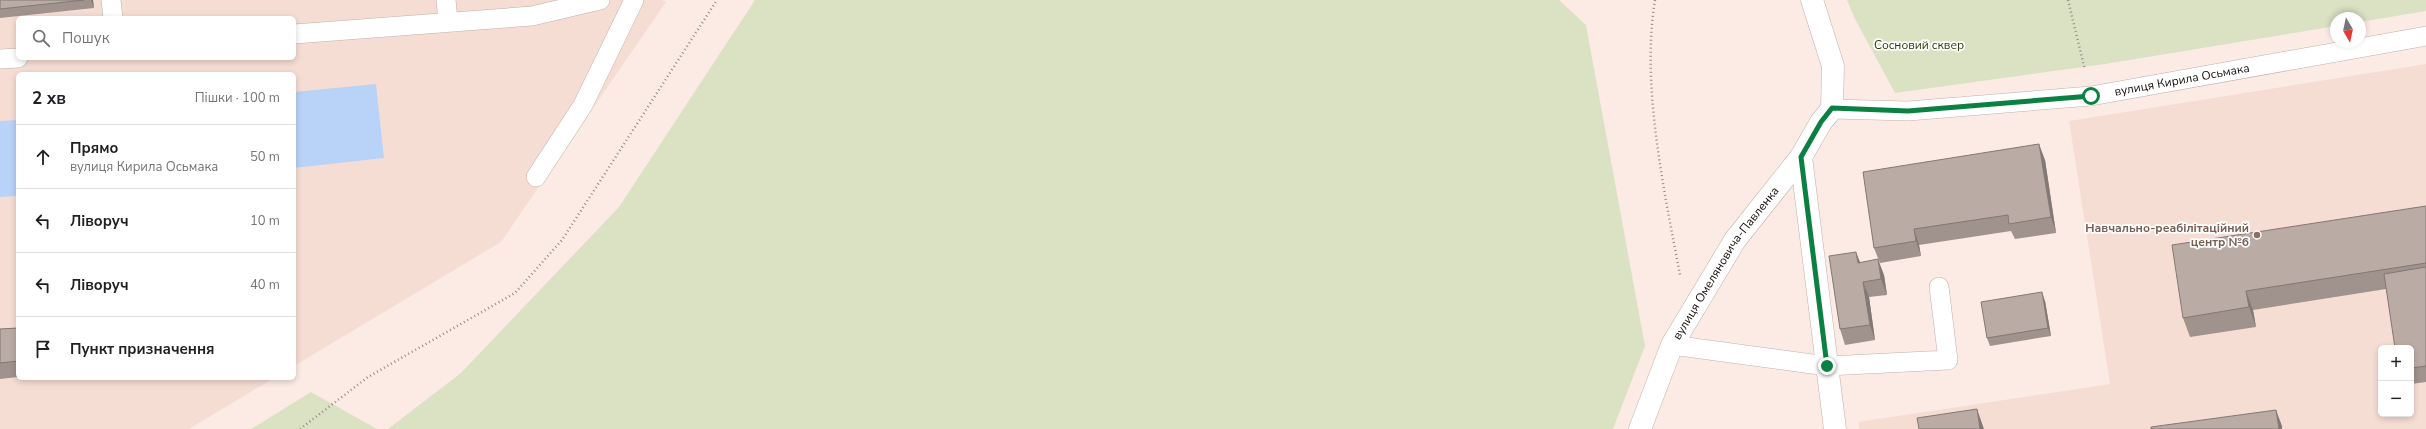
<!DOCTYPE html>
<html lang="uk">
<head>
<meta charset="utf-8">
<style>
  :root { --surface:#fff; --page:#f6f6f6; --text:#202124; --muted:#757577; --line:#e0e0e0 }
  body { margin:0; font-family:"Nunito Sans",sans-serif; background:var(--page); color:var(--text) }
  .controls { position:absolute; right:12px; bottom:12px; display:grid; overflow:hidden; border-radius:6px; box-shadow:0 2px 6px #0003 }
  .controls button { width:36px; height:36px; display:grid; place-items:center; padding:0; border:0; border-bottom:1px solid var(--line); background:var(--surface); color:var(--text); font:20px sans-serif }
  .compass { position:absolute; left:2330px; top:12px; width:36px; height:36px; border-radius:50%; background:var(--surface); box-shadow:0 2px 6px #0003; rotate:171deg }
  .stop { position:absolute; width:12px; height:12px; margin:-9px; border:3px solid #0b8043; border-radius:50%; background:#fff }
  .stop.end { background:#0b8043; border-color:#fff; box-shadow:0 1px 4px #0008 }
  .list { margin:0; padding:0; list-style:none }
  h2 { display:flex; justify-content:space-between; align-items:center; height:52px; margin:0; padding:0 16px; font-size:17px }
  h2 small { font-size:13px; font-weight:400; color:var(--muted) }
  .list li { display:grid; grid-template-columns:26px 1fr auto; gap:12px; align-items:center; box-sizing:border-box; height:64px; padding:0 16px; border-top:1px solid var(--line) }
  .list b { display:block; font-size:15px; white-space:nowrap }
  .list p { margin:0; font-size:13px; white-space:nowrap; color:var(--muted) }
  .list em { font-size:13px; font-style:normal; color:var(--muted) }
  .icon { flex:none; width:22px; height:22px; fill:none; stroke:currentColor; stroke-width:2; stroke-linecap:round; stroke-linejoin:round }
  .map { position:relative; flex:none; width:2426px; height:429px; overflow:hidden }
  .search { position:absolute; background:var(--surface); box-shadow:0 2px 6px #0003; left:16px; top:16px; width:280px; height:44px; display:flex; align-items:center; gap:10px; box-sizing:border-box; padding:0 14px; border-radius:6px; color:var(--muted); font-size:15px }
  .panel { position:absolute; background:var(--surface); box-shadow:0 2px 6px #0003; left:16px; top:72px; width:280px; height:308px; border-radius:6px }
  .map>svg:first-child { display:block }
  .built { fill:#f6ddd4; fill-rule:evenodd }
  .green { fill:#dbe1c3 }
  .water { fill:#b9d3f8 }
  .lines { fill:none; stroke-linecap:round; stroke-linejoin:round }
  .lane-casing { stroke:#c0b0aa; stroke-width:20 }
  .street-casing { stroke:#c0b0aa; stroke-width:23 }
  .secondary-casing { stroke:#c0b0aa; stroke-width:23 }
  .path { stroke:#978b87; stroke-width:2.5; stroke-dasharray:1 3; stroke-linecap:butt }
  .lane { stroke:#fff; stroke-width:19 }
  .street { stroke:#fff; stroke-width:22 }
  .secondary { stroke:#fff; stroke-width:22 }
  .wall { fill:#a0938e }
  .shaded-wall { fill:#827874 }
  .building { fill:#baaba5; stroke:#827874 }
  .route { stroke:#0b8043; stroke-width:5 }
  .education-dot { fill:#8d6e63; stroke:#fff; stroke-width:1.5 }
  .labels { text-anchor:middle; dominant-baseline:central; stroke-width:3.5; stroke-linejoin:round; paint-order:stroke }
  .park-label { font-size:12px; fill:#323905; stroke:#fff }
  .street-label { font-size:12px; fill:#130d0b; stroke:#fff }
  .education-label { font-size:12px; font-weight:bold; fill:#785e54; stroke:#fff; text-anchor:end }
</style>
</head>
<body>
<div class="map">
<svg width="2426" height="429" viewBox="0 0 2426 429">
  <rect width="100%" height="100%" fill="#fcebe5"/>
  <!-- built -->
  <path class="built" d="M0,0H663L666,2L501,242L294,366V74H18V378H274L189,429H0ZM18,18H294V58H18Z
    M2426,64V429H1860L1858,422L2110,384L2069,121ZM2381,348H2411V414H2381Z"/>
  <!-- green -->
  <path class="green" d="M755,0H1559L1586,25L1645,346L1613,429H388L461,373L619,207Z
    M1847,0H2426V11L2360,22V18H2336V26L2105,64L1895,93L1855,19Z
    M311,392L377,429H251Z"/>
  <!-- water -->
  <path class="water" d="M376,84L384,158L294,168V92Z
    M18,120V196L0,197V121Z"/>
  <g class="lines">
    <!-- lane casing -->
    <g class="lane-casing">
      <g id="lane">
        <path d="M111,0L113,18"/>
        <path d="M446,0L448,21"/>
        <path d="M294,34L532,16L600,0"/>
        <path d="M0,59L18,58"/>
        <path id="s1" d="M1832,109L1908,111L2091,96L2426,36"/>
        <path d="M536,177L583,105L634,0"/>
        <path d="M1672,345L1827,366L1948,360L1939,287"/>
      </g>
    </g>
    <!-- street casing -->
    <g class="street-casing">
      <path id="street" d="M1801,157L1835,429"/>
    </g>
    <!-- secondary casing -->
    <g class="secondary-casing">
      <g id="secondary">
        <path id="s2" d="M1640,429L1672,345L1735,240L1801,157L1821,122L1832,109L1833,66L1812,0"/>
      </g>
    </g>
    <!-- path -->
    <path class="path" d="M1655,0C1641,85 1664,190 1680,275
      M2068,0L2085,70
      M300,429L368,377L515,293L562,240L717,0"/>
    <!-- lane -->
    <use href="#lane" class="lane"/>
    <!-- street -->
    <use href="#street" class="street"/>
    <!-- secondary -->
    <use href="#secondary" class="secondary"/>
  </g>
  <!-- wall -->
  <path class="wall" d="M0,0H93L94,8L0,18Z
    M2045,160L2056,233L2015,239L2011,231L1919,245L1921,256L1880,263L1874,248Z
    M2426,206V382L2411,384V348L2386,289L2253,310L2256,327L2190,337L2183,318Z
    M1860,262L1884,275L1887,295L1869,297L1875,340L1845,345L1840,329Z
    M2045,301L2051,336L1990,346L1987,338Z
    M18,328V377L0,379V329Z"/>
  <!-- shaded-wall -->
  <path class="shaded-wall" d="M91,0H93L94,8Z
    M2039,144L2045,160L2056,233L2051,217Z
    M1914,229L1919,245L1921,256L1916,241Z
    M1856,252L1862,267L1858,263Z
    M1878,259L1884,275L1887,295L1881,279Z
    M1863,282L1869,297L1875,340L1870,325Z
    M2246,291L2253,310L2256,327L2249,307Z
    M2042,292L2045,301L2051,336L2048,328Z
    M1977,409L1984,429H1980Z
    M2276,410L2282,426V429H2279Z"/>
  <!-- building -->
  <path class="building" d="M0,0H84L0,9Z
    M2039,144L2051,217L2009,224L2008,215L1914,229L1916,241L1874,248L1863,172Z
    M2426,206V263L2246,291L2249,307L2183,318L2172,245Z
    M1856,252L1858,263L1878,259L1881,279L1863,282L1870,325L1840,329L1829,256Z
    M2426,267V366L2411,368V348H2395L2384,274Z
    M2042,292L2048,328L1987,338L1981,302Z
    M18,328V361L0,363V329Z
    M1977,409L1980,429H1919L1917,418Z
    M2276,410L2279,429H2151V427Z"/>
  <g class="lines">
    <!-- route -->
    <path class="route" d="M1827,366L1801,157L1821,122L1832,108L1908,111L2091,96"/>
  </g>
  <!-- markers -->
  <circle class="education-dot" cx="2257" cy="235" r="4"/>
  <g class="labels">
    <!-- park labels -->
    <g class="park-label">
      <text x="1919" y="45">Сосновий сквер</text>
    </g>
    <!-- street labels -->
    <g class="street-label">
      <text stroke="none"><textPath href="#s1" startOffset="352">вулиця Кирила Осьмака</textPath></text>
      <text stroke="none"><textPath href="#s2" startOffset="188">вулиця Омеляновича-Павленка</textPath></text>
    </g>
    <!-- education labels -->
    <g class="education-label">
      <text x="2249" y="228">Навчально-реабілітаційний<tspan x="2249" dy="14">центр №6</tspan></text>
    </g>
  </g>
</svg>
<div class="controls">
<button>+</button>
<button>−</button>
</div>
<svg class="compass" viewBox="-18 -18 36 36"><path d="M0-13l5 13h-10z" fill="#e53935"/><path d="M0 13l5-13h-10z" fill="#757577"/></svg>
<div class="stop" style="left:2091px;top:96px"></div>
<div class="stop end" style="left:1827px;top:366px"></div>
<div class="search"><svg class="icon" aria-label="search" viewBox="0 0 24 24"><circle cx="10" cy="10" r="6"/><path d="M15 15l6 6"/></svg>Пошук</div>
<section class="panel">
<h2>2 хв<small>Пішки · 100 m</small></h2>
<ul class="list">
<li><svg class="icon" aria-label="ahead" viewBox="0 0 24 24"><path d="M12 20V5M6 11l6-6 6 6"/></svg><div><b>Прямо</b><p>вулиця Кирила Осьмака</p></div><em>50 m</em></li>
<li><svg class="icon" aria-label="left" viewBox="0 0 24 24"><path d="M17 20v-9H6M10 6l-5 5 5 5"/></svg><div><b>Ліворуч</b></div><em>10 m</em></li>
<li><svg class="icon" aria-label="left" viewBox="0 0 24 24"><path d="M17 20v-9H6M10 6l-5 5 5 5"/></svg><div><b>Ліворуч</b></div><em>40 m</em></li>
<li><svg class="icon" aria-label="arrive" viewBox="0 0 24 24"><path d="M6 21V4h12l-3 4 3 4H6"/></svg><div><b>Пункт призначення</b></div></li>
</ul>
</section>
</div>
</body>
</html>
